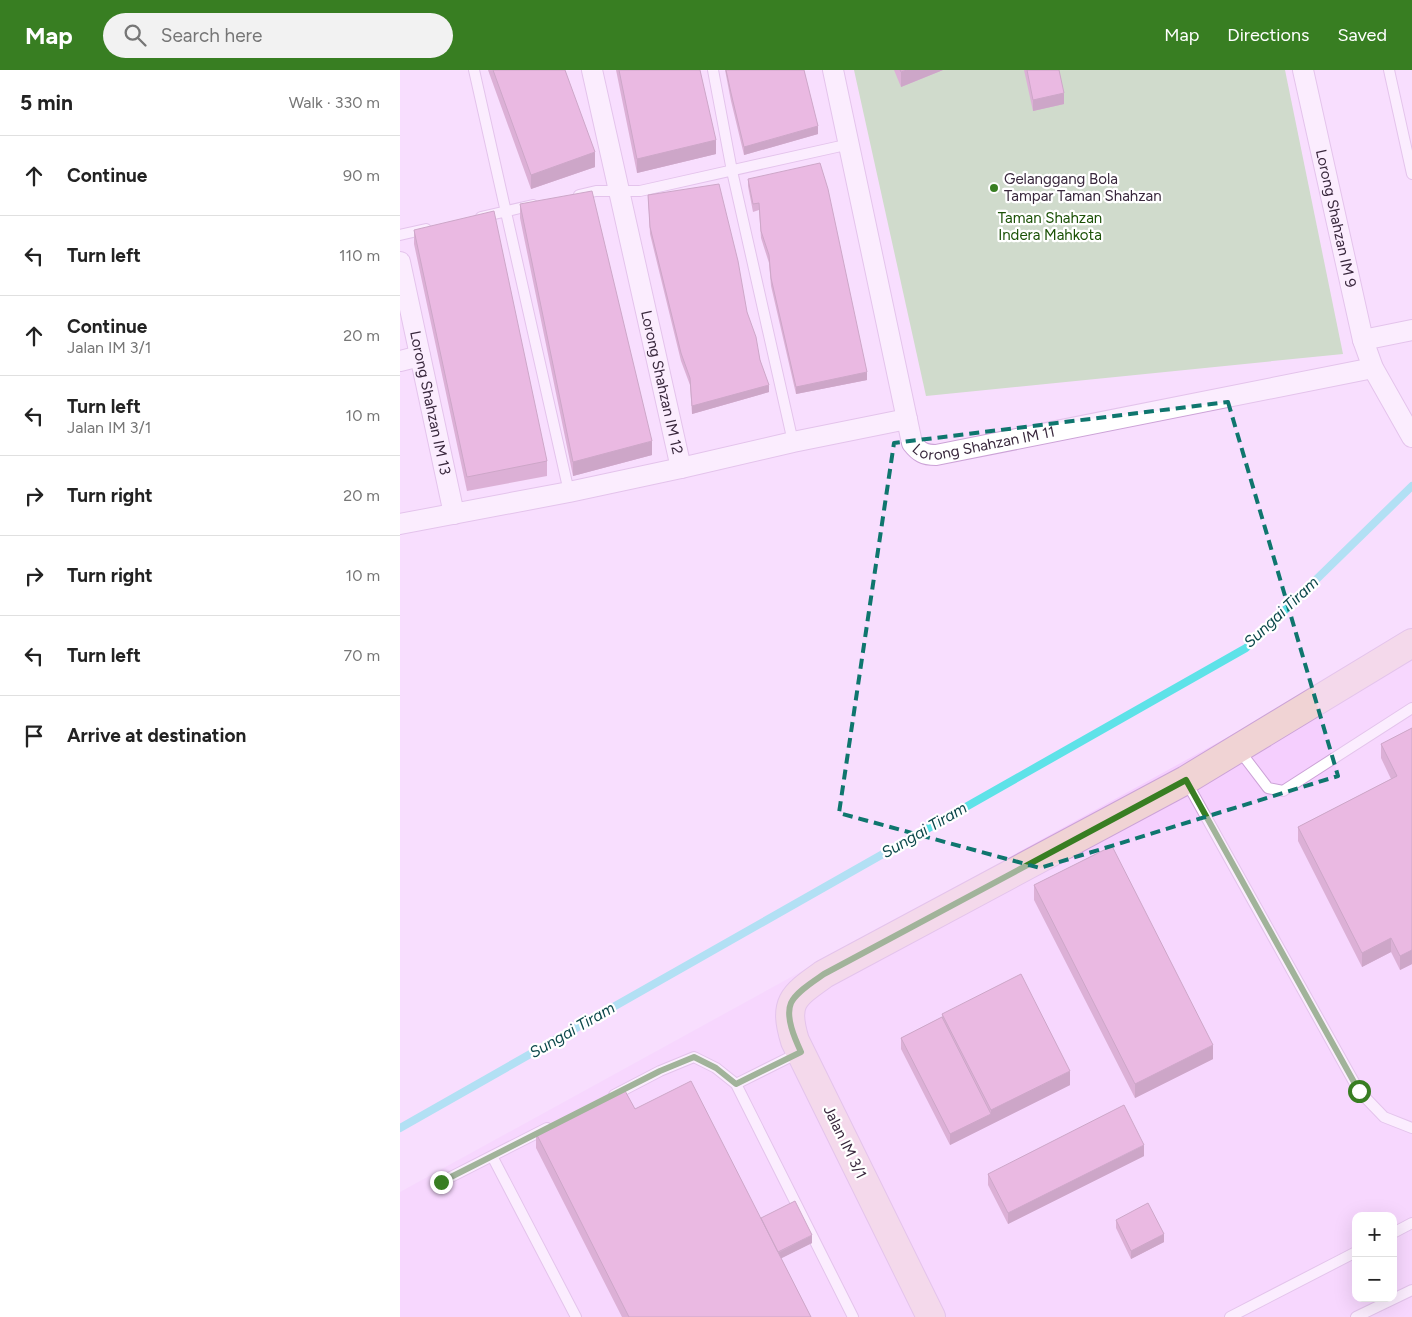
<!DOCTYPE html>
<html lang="en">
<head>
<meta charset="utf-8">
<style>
  :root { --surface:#fff; --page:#f2f2f2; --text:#222; --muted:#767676; --line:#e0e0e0; --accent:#387e22 }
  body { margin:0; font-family:Figtree,sans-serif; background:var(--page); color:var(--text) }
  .controls { position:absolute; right:15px; bottom:15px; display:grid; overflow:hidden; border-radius:10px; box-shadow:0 5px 20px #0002 }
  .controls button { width:45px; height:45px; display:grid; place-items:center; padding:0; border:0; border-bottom:1px solid var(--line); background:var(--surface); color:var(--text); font:25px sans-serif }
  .stop { position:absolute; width:15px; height:15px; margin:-11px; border:4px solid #387e22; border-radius:50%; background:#fff }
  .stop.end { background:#387e22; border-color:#fff; box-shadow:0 1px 5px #0008 }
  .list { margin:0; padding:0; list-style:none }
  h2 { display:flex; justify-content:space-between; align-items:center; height:65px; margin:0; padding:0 20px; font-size:21px }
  h2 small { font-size:16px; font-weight:400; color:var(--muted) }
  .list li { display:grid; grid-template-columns:32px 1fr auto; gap:15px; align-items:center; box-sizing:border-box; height:80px; padding:0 20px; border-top:1px solid var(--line) }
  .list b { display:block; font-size:19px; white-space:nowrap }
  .list p { margin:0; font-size:16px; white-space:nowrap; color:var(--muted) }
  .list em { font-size:16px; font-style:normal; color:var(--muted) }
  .icon { flex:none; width:28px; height:28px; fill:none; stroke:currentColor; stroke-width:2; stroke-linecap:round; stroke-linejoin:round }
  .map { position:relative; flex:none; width:1012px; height:1247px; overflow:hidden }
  header { display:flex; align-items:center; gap:30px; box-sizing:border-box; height:70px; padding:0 25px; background:var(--accent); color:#fff }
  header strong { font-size:24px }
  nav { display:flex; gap:28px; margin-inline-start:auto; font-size:18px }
  .search { width:350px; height:45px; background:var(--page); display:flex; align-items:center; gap:12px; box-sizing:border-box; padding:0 18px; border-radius:28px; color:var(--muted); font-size:19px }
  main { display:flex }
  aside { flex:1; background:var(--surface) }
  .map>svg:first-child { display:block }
  .built { fill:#f5cffe; fill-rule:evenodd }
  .green { fill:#9fd790 }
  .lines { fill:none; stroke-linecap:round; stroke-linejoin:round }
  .stream { stroke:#5ee2e8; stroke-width:8 }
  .lane-casing { stroke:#cca3d7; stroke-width:12 }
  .street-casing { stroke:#cca3d7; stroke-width:22 }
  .secondary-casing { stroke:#cca3d7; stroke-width:30 }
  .lane { stroke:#fff; stroke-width:10 }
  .street { stroke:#fff; stroke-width:20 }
  .secondary { stroke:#f0d3d4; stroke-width:28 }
  .wall { fill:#bb79a7 }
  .shaded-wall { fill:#996388 }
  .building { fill:#da8dc2; stroke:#996388 }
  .route { stroke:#387e22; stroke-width:6 }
  .marked { fill:none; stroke:#0f766e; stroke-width:4; stroke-dasharray:10 6; stroke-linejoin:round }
  .poi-dot { fill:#387e22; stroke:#fff; stroke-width:2 }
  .labels { text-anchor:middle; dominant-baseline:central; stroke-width:4.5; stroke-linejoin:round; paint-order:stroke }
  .poi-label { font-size:15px; fill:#38273c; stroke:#fff; text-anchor:start }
  .park-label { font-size:15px; fill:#1b5106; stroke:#fff }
  .street-label { font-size:15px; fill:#38273c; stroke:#fff }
  .water-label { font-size:16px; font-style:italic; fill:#0d494c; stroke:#fff }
</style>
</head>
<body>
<header>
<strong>Map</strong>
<div class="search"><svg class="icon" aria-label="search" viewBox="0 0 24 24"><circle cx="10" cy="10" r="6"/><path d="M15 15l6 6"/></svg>Search here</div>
<nav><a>Map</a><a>Directions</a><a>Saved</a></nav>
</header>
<main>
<aside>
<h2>5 min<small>Walk · 330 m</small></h2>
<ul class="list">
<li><svg class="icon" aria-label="ahead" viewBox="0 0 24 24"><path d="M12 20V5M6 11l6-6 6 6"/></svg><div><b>Continue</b></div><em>90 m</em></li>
<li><svg class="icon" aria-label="left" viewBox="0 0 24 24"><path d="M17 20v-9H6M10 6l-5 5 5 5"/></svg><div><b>Turn left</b></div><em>110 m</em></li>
<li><svg class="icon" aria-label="ahead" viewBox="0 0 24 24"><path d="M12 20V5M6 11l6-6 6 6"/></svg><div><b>Continue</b><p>Jalan IM 3/1</p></div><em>20 m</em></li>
<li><svg class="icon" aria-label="left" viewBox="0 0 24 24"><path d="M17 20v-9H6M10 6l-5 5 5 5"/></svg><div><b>Turn left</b><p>Jalan IM 3/1</p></div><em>10 m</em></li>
<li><svg class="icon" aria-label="right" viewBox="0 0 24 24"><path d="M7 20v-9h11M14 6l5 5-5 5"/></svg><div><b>Turn right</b></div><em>20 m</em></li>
<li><svg class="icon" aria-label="right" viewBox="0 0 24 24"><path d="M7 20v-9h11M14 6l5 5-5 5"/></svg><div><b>Turn right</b></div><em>10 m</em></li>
<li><svg class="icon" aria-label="left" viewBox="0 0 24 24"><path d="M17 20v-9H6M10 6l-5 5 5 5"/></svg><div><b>Turn left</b></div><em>70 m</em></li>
<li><svg class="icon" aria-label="arrive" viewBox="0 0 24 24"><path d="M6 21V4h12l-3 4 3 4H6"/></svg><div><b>Arrive at destination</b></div></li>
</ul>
</aside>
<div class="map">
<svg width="1012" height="1247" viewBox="0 0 1012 1247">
  <rect width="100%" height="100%" fill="#f8defe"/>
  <!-- built -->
  <path class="built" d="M1012,564V1247H0V1122L888,634ZM956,1146H993V1228H956Z"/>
  <!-- green -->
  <path class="green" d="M454,0H885L943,284L526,326Z"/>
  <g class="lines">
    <!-- stream -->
    <path class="stream" d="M0,1058L846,578L1012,416"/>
    <!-- lane casing -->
    <g class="lane-casing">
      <path id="lane" d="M74,0L169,422
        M313,0L332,101L393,372
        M989,0L1012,104
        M179,125L196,121H240L450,74
        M81,147L133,135
        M0,165L26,159
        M839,680L868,718L883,721L1012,638
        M786,711L959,1021L984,1047L1012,1058
        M400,982L336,1014L453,1247
        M214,1025L260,1001L294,987L316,998L336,1014
        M92,1086L176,1247
        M41,1112L147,1058
        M993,1163L1012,1153
        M830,1247L956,1182
        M956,1247L1012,1220"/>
    </g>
    <!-- street casing -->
    <g class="street-casing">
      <g id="street">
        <path id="s1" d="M192,0L281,398L393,372L507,349"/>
        <path id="s2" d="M433,0L512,373C519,382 524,385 536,385L973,298"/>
        <path id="s3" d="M903,0L963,270L973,298L1012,367"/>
        <path id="s4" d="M0,192L54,444"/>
        <path d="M963,270L1012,260"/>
        <path d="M0,291L20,286"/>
        <path d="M0,454L169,422L281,398"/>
      </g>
    </g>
    <!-- secondary casing -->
    <g class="secondary-casing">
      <path id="secondary" d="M531,1247L395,971C383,932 393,926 424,904L786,710L1012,573"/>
    </g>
    <!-- lane -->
    <use href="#lane" class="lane"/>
    <!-- street -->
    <use href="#street" class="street"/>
    <!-- secondary -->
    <use href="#secondary" class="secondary"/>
  </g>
  <!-- wall -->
  <path class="wall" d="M88,0H165L195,97L131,119Z
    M216,0H300L316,84L237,103Z
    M325,0H404L418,64L344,85L331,31Z
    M494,0H543L501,17Z
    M624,0H659L664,34L633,41Z
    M348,109L467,310L396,324L371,216L369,193L361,168L359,140L353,142L348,116Z
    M248,125L347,242L369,322L292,344L290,315L281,291L250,164Z
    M120,134L252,385L173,406L120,148Z
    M14,160L147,391V406L67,421L14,174Z
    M1012,658V894L1000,900L991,882L962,897L898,771V757L991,709L981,688V674Z
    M634,815L813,989L735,1028L634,830Z
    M542,944L670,1015L550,1075L501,979V968L542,947Z
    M235,1039L361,1148L412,1173L381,1188L411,1247H222L136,1078V1063Z
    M744,1086L608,1154L588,1115V1104Z
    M716,1150L764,1172L731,1189L716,1158Z"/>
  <!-- shaded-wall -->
  <path class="shaded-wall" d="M507,0H543L501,17V2Z
    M664,23V34L633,41V30Z
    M418,56V64L344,85V77Z
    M316,70V84L237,103V89Z
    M195,82V97L131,119V105Z
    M467,302V310L396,324V317Z
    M369,315V322L292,344V336Z
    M252,371V385L173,406V392Z
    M991,868V882L962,897V883Z
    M1012,880V894L1000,900V886Z
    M813,975V989L735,1028V1014Z
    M670,1001V1015L550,1075V1064L591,1044V1040Z
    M744,1075V1086L608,1154V1143Z
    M764,1164V1172L731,1189V1181Z
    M412,1165V1173L378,1190V1183Z"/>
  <!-- building -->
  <path class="building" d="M93,0H165L195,82L131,105Z
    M219,0H300L316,70L237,89Z
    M326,0H404L418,56L344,77L331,23Z
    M500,0H507L501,2Z
    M627,0H659L664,23L633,30Z
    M420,93L428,119L467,302L396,317L371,208L369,185L361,161L359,133L353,134L348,109Z
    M319,114L338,191L347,242L356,267L360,290L369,315L292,336L290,308L281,283L250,157L248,125Z
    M192,121L252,371L173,392L120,134Z
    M94,141L147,391L67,407L14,160Z
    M1012,658V880L1000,886L991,868L962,883L898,757L997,706L981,674Z
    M712,776L813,975L735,1014L634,815Z
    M621,904L670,1001L591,1040L542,944Z
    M542,947L591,1044L550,1064L501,968Z
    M291,1011L411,1247H229L136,1063L224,1019L235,1039Z
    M724,1035L744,1075L608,1143L588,1104Z
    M395,1131L412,1165L378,1182L361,1148Z
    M748,1133L764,1164L731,1181L716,1150Z"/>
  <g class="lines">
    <!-- route -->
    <path class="route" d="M41,1112L260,1001L294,987L316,998L336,1014L401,982C395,969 385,947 391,933C396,922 414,911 424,904L786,710L959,1021"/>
  </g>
  <!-- marked area -->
  <path d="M0 0H1012V1247H0ZM828,332L938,706L640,798L439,743L494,373Z" fill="#f8defe" fill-opacity=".55" fill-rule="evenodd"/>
  <path class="marked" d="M828,332L938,706L640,798L439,743L494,373Z"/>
  <!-- markers -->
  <circle class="poi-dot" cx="594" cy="118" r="5"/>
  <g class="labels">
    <!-- poi labels -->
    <g class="poi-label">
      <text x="604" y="109">Gelanggang Bola<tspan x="604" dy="17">Tampar Taman Shahzan</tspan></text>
    </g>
    <!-- park labels -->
    <g class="park-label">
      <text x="650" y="148">Taman Shahzan<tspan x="650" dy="17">Indera Mahkota</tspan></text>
    </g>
    <!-- street labels -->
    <g class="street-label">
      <text stroke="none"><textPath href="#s3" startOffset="152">Lorong Shahzan IM 9</textPath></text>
      <text stroke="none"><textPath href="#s1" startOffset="320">Lorong Shahzan IM 12</textPath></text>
      <text stroke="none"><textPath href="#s4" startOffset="144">Lorong Shahzan IM 13</textPath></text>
      <text stroke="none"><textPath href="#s2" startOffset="458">Lorong Shahzan IM 11</textPath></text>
      <text transform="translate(445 1072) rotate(64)">Jalan IM 3/1</text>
    </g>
    <!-- water labels -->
    <g class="water-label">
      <text transform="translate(881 542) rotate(-43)">Sungai Tiram</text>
      <text transform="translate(524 760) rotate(-30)">Sungai Tiram</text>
      <text transform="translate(172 960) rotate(-30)">Sungai Tiram</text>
    </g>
  </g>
</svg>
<div class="controls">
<button>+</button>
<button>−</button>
</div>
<div class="stop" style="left:959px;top:1021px"></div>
<div class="stop end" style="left:41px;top:1112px"></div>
</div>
</main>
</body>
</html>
